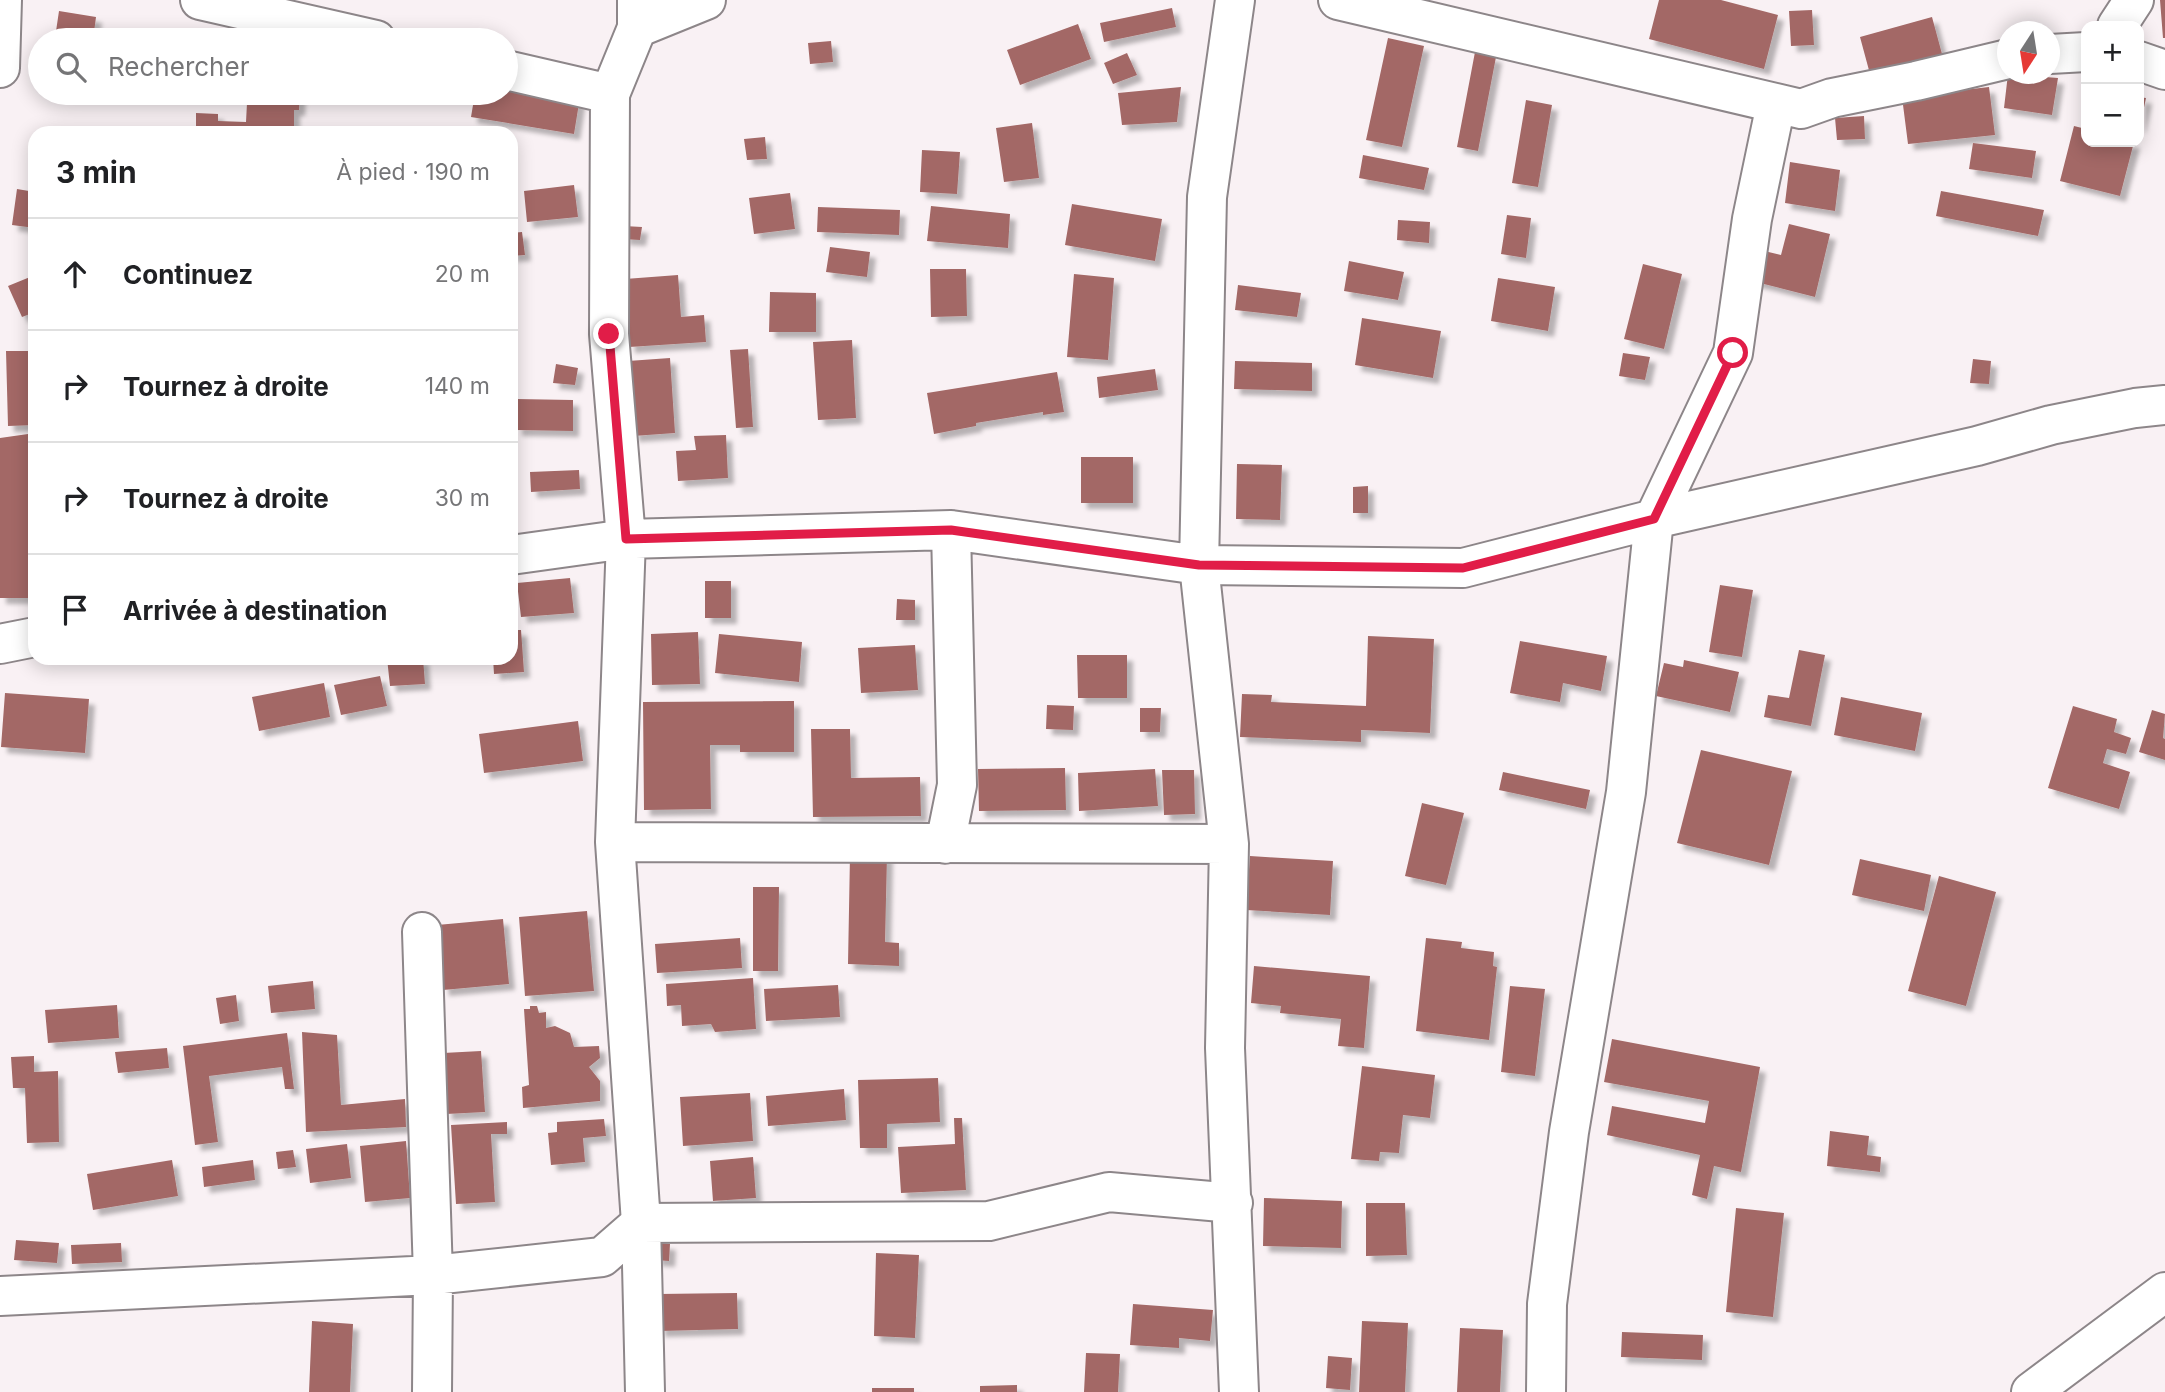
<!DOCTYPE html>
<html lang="fr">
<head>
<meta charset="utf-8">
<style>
  :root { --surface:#fff; --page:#f6f6f6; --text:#202124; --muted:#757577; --line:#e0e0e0 }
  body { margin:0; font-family:Inter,sans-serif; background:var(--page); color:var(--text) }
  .controls { position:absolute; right:21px; top:21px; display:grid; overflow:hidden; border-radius:14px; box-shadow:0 4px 18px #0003 }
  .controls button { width:63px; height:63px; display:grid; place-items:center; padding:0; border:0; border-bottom:2px solid var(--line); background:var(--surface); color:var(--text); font:35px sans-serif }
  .compass { position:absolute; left:1997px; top:21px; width:63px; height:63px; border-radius:50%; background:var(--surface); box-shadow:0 4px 18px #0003; rotate:192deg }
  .stop { position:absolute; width:21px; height:21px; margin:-16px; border:5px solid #e11d48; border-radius:50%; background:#fff }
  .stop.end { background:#e11d48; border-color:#fff; box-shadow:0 2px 7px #0008 }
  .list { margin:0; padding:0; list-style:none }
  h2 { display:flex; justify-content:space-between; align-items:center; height:91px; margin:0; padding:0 28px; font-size:30px }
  h2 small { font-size:23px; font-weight:400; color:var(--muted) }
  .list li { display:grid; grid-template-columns:46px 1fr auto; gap:21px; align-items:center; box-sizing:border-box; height:112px; padding:0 28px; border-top:2px solid var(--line) }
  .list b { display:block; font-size:26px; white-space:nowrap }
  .list em { font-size:23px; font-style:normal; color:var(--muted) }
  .icon { flex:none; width:38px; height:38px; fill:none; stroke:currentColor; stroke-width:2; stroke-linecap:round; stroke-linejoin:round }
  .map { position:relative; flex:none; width:2165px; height:1392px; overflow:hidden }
  .search { position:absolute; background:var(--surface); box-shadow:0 4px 18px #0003; left:28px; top:28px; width:490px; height:77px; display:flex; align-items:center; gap:18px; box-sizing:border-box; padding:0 24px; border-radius:38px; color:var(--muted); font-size:26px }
  .panel { position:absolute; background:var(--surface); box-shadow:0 4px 18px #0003; left:28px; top:126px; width:490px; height:539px; border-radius:21px }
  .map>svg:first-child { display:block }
  .building { fill:#a36866; filter:url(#shadow) }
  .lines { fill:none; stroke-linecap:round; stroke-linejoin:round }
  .minor-casing { stroke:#8d8689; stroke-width:42 }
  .minor { stroke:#fff; stroke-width:38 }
  .route { stroke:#e11d48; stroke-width:9 }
</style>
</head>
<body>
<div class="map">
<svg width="2165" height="1392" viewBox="0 0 2165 1392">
  <defs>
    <filter id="shadow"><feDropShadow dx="6" dy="6" stdDeviation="2" flood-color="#0004"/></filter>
  </defs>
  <rect width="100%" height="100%" fill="#f9f1f4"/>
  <!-- building -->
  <path class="building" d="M1659,0H1721L1778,15L1764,69L1649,39Z
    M2160,0H2165V38H2163Z
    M1172,8L1176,27L1104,42L1100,23Z
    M1812,10L1814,45L1791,46L1789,11Z
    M59,11L96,17L93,40L55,38Z
    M1932,17L1942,54L1870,74L1860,37Z
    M1078,24L1091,59L1020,85L1007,50Z
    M1388,38L1424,46L1402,147L1366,140Z
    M831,41L833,62L810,64L808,43Z
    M1475,52L1496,57L1478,151L1457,147Z
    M1127,53L1137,75L1113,84L1104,63Z
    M2008,74L2058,78L2052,115L2004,108Z
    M506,86L580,97L574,134L471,117L475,93H506Z
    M1181,87L1177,122L1122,125L1118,93Z
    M1989,87L1995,135L1908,144L1902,97Z
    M279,93H300L299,110H294V129L272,128V133H196V113L218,114V121L246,122L247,103L279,104Z
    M2139,97L2146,98L2140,127H2139Z
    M1526,100L1552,105L1538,187L1512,183Z
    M1864,116L1865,139L1837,140L1835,118Z
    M1032,123L1039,178L1004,182L996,128Z
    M2074,126L2086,129V142H2134L2120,196L2060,181Z
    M456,128L484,131V133H456Z
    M765,137L767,159L747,160L744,139Z
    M1973,143L2036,151L2032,178L1969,169Z
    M922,150L960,152L957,194L920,192Z
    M1363,155L1429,168L1424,190L1359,178Z
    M1790,162L1840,170L1835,211L1785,203Z
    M574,185L578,217L527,222L524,191Z
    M17,189L35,192V228L12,225Z
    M1941,191L2044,210L2038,236L1936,216Z
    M790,193L795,229L754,234L749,198Z
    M1072,204L1162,219L1155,261L1065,245Z
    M931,206L1010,214L1008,248L927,241Z
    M818,207L900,210L899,235L817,232Z
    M1507,215L1531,218L1526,258L1501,254Z
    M1398,220L1430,222L1429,243L1397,240Z
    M1789,224L1830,234L1815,297L1748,280L1756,249L1781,255Z
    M624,226L642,227L640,240L623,239Z
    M522,232L525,255L511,256V233Z
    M830,247L870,252L867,277L826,272Z
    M1349,261L1404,272L1398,300L1344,291Z
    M1643,264L1682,274L1664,349L1624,339Z
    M930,269H966L967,316L931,317Z
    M1074,274L1114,278L1108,360L1067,357Z
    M35,275V312L22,317L8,286Z
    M678,275L681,317L704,315L706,342L629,347L625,279Z
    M1498,278L1555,287L1548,331L1491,321Z
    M1238,285L1301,293L1297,317L1235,310Z
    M770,292L816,293V332H769Z
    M1362,318L1441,331L1433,378L1355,365Z
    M852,340L856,418L818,420L813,342Z
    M748,349L753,427L736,428L730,350Z
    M6,351H35V425L8,426Z
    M1623,353L1650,357L1645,380L1619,376Z
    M670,358L675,433L633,436L628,361Z
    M1973,359L1991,361L1989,384L1970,383Z
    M1235,361L1312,363V391L1234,389Z
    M556,364L578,368L575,385L553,383Z
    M1155,369L1158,390L1099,398L1097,377Z
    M1057,372L1064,412L1043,415V412L976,423V426L934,434L927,393Z
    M516,399L573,400V431L516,430Z
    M35,433V598H0V438Z
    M726,435L728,478L678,481L676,451L696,450L694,436Z
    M1081,457H1133V503H1081Z
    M1237,464L1282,465L1280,520L1236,519Z
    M579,470L580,489L531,492L530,472Z
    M1368,486V513H1353V487Z
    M570,578L574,613L521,617L517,583Z
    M705,581H731V618H705Z
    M1720,585L1753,590L1742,657L1709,652Z
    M897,599L915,600V620H896Z
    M511,630H521L524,672L494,674L493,658H511Z
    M698,632L700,684L652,685L651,634Z
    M719,634L802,642L799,682L715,673Z
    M1368,636L1434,639L1430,733L1361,730V742L1240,737L1242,694L1272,695L1271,702L1366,706Z
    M1520,641L1607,656L1601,691L1563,683L1560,702L1510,693Z
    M915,645L918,690L861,693L858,648Z
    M1799,650L1825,655L1811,726L1764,717L1768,695L1789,698Z
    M1077,655H1127V698H1078Z
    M387,658H423L425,684L390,686Z
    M1684,660L1739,672L1730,712L1656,696L1664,663L1683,667Z
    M380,676L387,706L341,715L334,685Z
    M324,683L330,717L259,731L252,697Z
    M5,693L89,699L85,753L1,747Z
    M1841,697L1922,713L1915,751L1834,735Z
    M794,701V752H740V745H710L711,809L644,810L643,702Z
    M1047,705L1074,706L1073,730L1046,729Z
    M2073,706L2117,719L2114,732L2131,738L2126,754L2107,749L2103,763L2130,772L2119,809L2048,788Z
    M1140,708H1161L1160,732H1140Z
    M2152,710L2165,714L2163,738L2165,739V760L2139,752Z
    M578,721L583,761L484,773L479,734Z
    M811,729H850L851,778L920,777L921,816L813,817Z
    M1701,750L1792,771L1769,865L1677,843Z
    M1065,768L1066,810L979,811L978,769Z
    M1155,769L1158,806L1079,811L1078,773Z
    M1162,770H1194L1195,814L1164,815Z
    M1503,772L1590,790L1586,809L1499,790Z
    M1422,803L1464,813L1446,885L1405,876Z
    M850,855H887L885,942L899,943V966L848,964Z
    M1250,856L1333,861L1330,915L1246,910Z
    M1860,859L1931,875L1924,911L1852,895Z
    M1939,876L1996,892L1966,1006L1908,991Z
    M753,887H779L778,971H753Z
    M587,911L594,991L525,996L519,917Z
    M503,919L509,984L443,990L437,925Z
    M740,938L742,968L657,973L655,944Z
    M1426,938L1462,942L1461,948L1494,952L1493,966L1497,967L1489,1040L1416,1031Z
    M1254,966L1370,976L1364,1048L1338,1046L1341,1019L1280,1013L1281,1006L1251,1003Z
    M753,978L756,1029L715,1032L711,1024L682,1026L681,1005L667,1006L666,984Z
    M313,981L315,1009L271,1013L268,986Z
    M838,985L840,1017L766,1021L764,989Z
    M1510,986L1545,989L1535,1076L1501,1072Z
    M236,995L239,1021L220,1024L216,998Z
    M117,1005L119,1038L48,1043L45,1010Z
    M530,1006H537L539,1013L546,1012V1028L555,1026L570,1033L574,1047L599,1046L600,1058L589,1067L600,1081V1101L523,1108L522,1087L529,1085L524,1009H530Z
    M302,1032L337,1035L341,1105L405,1099L406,1127L306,1132Z
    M287,1033L294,1089H285L282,1067L209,1076L218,1142L195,1145L183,1046Z
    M1612,1039L1760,1067L1741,1172L1714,1166L1707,1199L1692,1195L1700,1155L1607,1135L1612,1106L1705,1123L1709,1101L1604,1082Z
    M167,1048L169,1068L118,1073L115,1052Z
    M481,1051L485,1112L446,1114L443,1053Z
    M34,1056V1072L58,1071L59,1142L27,1143L25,1088H13L11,1057Z
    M1362,1066L1435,1075L1430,1118L1403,1115L1399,1153L1380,1152L1379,1161L1351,1159Z
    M938,1078L940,1122L887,1124V1148H860L858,1080Z
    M844,1089L846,1120L768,1126L766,1096Z
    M750,1093L753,1141L683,1146L680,1097Z
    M954,1118H962L966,1190L901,1193L898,1147L955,1144Z
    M604,1119L606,1136L583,1138L585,1162L551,1165L548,1133L557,1132V1122Z
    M507,1122V1134H491L495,1202L456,1204L451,1125Z
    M1830,1131L1869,1136L1867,1155L1881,1157L1880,1172L1827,1166Z
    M406,1141L410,1198L365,1202L360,1146Z
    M347,1144L351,1178L310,1183L306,1149Z
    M293,1150L296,1167L278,1169L276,1152Z
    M753,1157L756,1198L713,1201L710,1161Z
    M172,1160L178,1196L93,1210L87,1174Z
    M253,1160L255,1180L204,1187L202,1167Z
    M1264,1198L1342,1201L1341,1248L1263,1246Z
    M1366,1203H1405L1407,1255L1366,1256Z
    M1736,1208L1784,1213L1773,1317L1726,1312Z
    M16,1240L59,1243L57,1263L14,1260Z
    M121,1243L122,1262L72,1264L71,1245Z
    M655,1243L670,1244L669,1261L655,1260Z
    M876,1253L919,1255L915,1338L874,1336Z
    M737,1293L738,1329L659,1331L658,1294Z
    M1133,1304L1213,1310L1210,1341L1179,1338V1348L1130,1345Z
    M312,1321L353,1324L350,1392H309Z
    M1362,1321L1408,1323L1405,1392H1359Z
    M1460,1328L1503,1330L1500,1392H1457Z
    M1622,1332L1703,1335L1702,1360L1621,1357Z
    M1086,1353L1120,1354L1118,1392H1084Z
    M1328,1356L1352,1358L1350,1390L1326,1388Z
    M1017,1385V1392H980V1386Z
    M872,1388H914V1392H872Z"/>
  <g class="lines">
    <!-- minor casing -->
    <g class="minor-casing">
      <path id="minor" d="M200,0L376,40
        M637,0V28L610,94L609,334L626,539L615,842L641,1223L645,1392
        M1235,0L1207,197L1199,565L1229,844L1225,1048L1239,1392
        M1338,0L1801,109L1832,98L1916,81L2008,59
        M2117,26L2134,0
        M637,28L706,0
        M2050,54L2086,52
        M2139,61L2165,70
        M0,68L2,0
        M506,70L610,94
        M511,555L626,539L951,530L1199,565L1463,568L1654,519L1977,446L2051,425L2135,408L2165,405
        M0,644L35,637
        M615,842L1229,844
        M945,844L957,785L951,530
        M422,932L433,1275L432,1392
        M0,1296L433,1275L602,1257L641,1223L989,1221L1109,1192L1233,1203
        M1546,1392L1547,1304L1569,1132L1626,792L1654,519L1733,353L1752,219L1776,104
        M2031,1392L2165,1292"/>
    </g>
    <!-- minor -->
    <use href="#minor" class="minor"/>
  </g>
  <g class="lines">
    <!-- route -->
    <path class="route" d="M609,334L626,539L951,530L1199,565L1463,568L1654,519L1733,353"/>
  </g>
</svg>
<div class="controls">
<button>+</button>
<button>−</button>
</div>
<svg class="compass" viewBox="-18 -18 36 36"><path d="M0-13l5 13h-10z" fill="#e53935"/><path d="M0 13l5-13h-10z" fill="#757577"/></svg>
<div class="stop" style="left:1733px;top:353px"></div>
<div class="stop end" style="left:609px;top:334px"></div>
<div class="search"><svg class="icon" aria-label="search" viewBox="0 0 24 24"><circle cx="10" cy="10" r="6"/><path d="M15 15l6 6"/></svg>Rechercher</div>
<section class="panel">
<h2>3 min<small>À pied · 190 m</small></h2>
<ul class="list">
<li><svg class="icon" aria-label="ahead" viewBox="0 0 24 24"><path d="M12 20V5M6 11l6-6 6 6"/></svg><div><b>Continuez</b></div><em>20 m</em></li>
<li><svg class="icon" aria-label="right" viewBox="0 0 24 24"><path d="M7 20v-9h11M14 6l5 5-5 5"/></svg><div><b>Tournez à droite</b></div><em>140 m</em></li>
<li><svg class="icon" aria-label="right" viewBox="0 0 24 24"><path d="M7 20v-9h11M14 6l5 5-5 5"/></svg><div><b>Tournez à droite</b></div><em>30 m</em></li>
<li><svg class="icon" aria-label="arrive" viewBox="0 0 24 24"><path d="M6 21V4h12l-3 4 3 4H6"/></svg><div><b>Arrivée à destination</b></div></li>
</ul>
</section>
</div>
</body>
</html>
